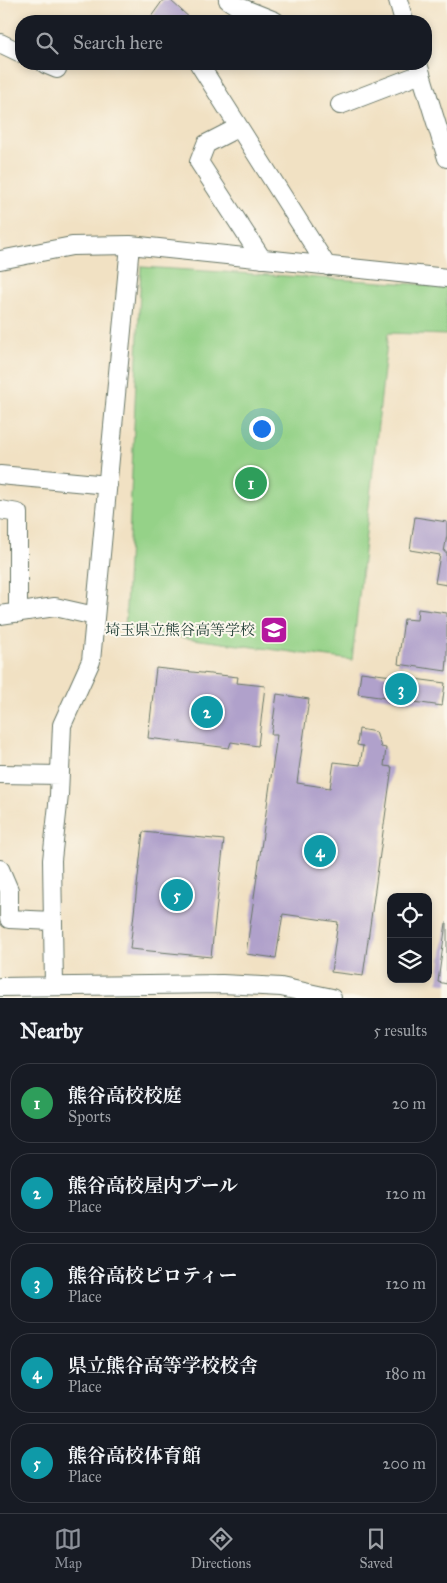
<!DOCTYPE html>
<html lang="en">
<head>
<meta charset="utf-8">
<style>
  :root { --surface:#171b24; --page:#242831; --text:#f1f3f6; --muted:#9ea1a6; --line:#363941; --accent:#8c9099 }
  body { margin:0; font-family:"IM FELL Great Primer","Noto Serif JP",serif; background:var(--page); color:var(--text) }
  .controls { position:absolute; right:15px; bottom:15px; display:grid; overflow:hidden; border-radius:10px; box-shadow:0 2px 8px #0003 }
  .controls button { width:45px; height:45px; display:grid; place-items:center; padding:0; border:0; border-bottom:1px solid var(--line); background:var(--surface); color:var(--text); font:25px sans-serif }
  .you { position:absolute; left:261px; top:428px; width:18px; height:18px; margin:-12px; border:4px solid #fff; border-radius:50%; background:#1a73e8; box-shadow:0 0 0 8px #1a73e833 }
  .badge { display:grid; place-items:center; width:32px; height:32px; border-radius:50%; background:var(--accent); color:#fff; font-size:16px; font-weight:700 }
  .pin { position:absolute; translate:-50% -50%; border:2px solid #fff; box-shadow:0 1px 5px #0006 }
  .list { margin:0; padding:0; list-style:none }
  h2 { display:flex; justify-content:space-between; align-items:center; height:65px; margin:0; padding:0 20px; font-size:21px }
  h2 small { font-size:16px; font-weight:400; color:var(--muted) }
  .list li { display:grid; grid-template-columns:32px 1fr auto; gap:15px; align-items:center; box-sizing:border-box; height:80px; margin:0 10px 10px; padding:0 10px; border:1px solid var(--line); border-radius:20px }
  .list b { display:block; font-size:19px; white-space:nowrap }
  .list p { margin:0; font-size:16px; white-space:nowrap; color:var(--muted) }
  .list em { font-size:16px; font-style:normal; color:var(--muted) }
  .icon { flex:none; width:28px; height:28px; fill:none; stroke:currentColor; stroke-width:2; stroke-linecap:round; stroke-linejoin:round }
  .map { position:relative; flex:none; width:447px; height:998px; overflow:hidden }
  .search { position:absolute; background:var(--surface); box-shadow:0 2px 8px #0003; left:15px; right:15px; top:15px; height:55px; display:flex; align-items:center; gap:12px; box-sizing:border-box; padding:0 18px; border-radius:20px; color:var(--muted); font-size:19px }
  .sheet { height:515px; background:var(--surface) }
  nav { display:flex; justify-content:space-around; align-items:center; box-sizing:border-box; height:70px; border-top:1px solid var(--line); background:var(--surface); font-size:14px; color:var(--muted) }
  nav a { display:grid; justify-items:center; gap:2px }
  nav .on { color:var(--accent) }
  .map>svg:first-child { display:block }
  .green { fill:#95d288; stroke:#5a885e }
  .building { fill:#b0a1cb }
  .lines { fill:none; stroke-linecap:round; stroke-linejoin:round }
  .street-casing { stroke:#687666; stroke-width:20 }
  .street { stroke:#fff; stroke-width:18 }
  .labels { text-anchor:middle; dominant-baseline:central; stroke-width:4; stroke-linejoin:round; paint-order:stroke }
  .poi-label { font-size:15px; fill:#1f3d34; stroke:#fbf7ec; text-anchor:end }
</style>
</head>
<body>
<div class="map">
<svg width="447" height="998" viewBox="0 0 447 998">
  <rect width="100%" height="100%" fill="#fbf7ec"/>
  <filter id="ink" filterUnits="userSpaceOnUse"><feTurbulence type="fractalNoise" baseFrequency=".02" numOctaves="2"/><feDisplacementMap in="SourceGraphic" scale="10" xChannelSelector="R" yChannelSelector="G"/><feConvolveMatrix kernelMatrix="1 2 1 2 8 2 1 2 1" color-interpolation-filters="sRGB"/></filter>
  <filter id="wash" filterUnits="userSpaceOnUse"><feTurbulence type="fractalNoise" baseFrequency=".0096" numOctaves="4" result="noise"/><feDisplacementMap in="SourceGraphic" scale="20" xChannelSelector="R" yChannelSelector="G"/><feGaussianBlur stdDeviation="1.12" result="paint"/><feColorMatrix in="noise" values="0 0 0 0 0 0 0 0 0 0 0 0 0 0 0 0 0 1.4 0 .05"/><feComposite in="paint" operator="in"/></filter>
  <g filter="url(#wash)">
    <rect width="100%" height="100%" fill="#f1e1c3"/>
    <!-- green -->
    <path class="green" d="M141,267L447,286V335L388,333L352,660L125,630Z"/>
    <g id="blocks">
      <!-- building -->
      <path class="building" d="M163,0H170L192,20L190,21H148Z
        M415,517L447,522V535L444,552H447V585L435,583L440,555L410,550Z
        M418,609L447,613V660L446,671L398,664L404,619L417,620Z
        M156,668L238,677L237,683L265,686L258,746L231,742L229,748L148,738Z
        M361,672L445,683L442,706L358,694Z
        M277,694L309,699L297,783L330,788L334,762L360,765L363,746L357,745L359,729L376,732L381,747L386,748L384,766L392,767L363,976L331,972L338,922L283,914L276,958L246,954L277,735H271Z
        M143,832L224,840L211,957L130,949Z
        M446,923H447V984L438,982Z"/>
    </g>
  </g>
  <g filter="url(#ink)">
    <use href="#blocks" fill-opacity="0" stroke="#687666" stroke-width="1"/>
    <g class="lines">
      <!-- street casing -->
      <g class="street-casing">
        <path id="street" d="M228,0L237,6L275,21
          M398,0L404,21
          M0,43L21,53
          M45,64L57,69
          M199,64L327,266
          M418,64L447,158
          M340,105L421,74
          M239,127L206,144L199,162L262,259
          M0,260L72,246L130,245L447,278
          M0,475L108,485
          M0,510L18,513V613
          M0,615L55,607L95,616
          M0,774L60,775
          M0,869L9,890V919L53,921
          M54,986L52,860L59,795L62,725L91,661L130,245
          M0,987L222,984L281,987L332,998"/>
      </g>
      <!-- street -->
      <use href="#street" class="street"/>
    </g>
  </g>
  <!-- icons -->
  <defs>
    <g id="school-square" transform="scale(1.4375)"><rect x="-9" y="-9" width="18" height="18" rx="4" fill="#b5179e" stroke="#fbf7ec"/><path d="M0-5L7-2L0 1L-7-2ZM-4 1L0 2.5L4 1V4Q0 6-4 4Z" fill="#fff"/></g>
  </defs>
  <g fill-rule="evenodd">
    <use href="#school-square" x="274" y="630"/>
  </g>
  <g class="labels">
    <!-- poi labels -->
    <g class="poi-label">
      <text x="255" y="630">埼玉県立熊谷高等学校</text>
    </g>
  </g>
</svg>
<div class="controls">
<button><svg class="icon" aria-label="locate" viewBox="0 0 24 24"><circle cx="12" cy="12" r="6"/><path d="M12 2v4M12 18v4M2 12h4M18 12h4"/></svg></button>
<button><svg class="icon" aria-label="layers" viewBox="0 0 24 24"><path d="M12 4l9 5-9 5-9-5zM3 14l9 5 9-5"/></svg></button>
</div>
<div class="you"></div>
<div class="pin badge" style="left:251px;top:483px;background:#2e9e5b">1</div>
<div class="pin badge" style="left:207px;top:712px;background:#0f9aa8">2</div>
<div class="pin badge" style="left:401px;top:689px;background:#0f9aa8">3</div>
<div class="pin badge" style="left:320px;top:851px;background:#0f9aa8">4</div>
<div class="pin badge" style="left:177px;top:895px;background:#0f9aa8">5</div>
<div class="search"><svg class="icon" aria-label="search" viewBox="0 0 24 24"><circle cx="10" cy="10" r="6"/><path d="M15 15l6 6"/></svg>Search here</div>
</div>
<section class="sheet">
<h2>Nearby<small>5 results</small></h2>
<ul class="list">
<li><span class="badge" style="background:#2e9e5b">1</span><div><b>熊谷高校校庭</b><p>Sports</p></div><em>20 m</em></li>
<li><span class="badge" style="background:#0f9aa8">2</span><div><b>熊谷高校屋内プール</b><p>Place</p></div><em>120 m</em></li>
<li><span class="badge" style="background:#0f9aa8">3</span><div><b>熊谷高校ピロティー</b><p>Place</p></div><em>120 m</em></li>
<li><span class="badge" style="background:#0f9aa8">4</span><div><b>県立熊谷高等学校校舎</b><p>Place</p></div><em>180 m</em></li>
<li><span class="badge" style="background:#0f9aa8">5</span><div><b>熊谷高校体育館</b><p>Place</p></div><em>200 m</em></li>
</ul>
</section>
<nav>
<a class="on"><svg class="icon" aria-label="map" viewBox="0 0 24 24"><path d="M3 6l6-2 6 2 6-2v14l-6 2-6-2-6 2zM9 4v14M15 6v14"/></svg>Map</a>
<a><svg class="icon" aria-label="directions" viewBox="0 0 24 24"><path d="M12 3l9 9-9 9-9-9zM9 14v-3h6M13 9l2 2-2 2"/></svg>Directions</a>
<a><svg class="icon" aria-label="saved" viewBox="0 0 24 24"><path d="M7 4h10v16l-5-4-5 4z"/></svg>Saved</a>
</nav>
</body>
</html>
